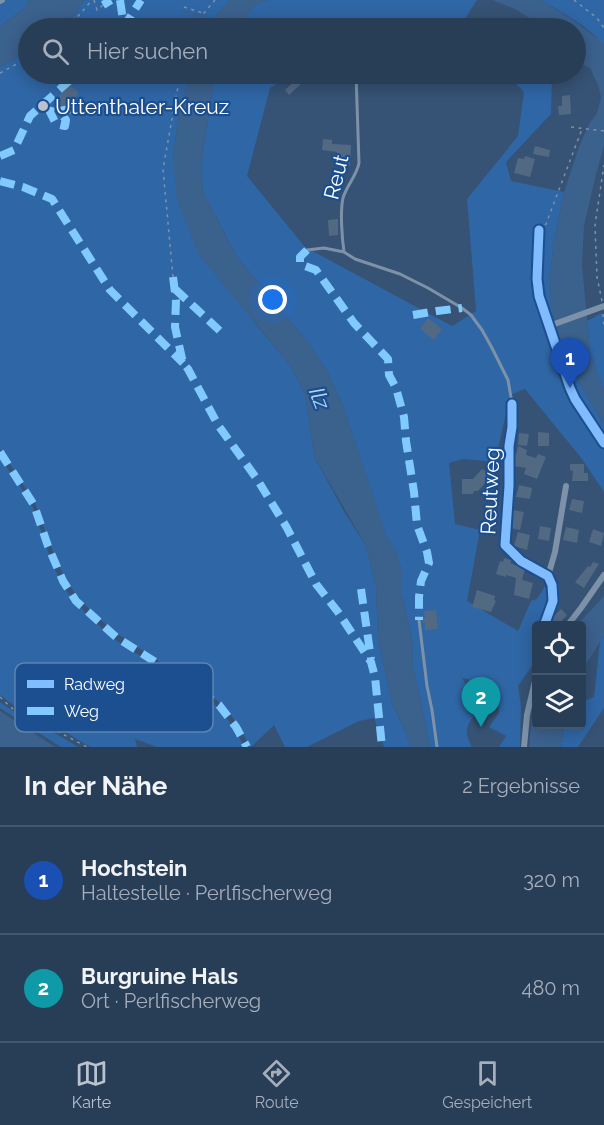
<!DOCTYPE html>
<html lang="de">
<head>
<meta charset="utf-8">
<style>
  :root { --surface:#283e57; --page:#30455d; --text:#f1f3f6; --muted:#a5aeba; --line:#44576d; --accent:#b9c2ce }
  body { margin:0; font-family:Raleway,sans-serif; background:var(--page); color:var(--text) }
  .controls { position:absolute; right:18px; bottom:18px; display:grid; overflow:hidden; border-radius:6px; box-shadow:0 3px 15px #0003 }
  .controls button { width:54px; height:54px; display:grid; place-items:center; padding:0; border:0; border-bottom:2px solid var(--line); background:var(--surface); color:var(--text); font:30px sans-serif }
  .you { position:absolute; left:273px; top:300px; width:21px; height:21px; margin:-15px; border:4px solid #fff; border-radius:50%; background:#1a73e8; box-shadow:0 0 0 9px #1a73e833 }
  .badge { display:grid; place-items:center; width:39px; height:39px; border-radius:50%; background:var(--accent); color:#fff; font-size:20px; font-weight:700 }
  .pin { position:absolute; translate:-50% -50px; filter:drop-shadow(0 2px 3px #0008) }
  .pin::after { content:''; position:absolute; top:32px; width:21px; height:18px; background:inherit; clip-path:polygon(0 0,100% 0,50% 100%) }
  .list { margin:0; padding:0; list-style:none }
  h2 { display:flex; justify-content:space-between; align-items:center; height:78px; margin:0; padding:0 24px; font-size:26px }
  h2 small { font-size:20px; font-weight:400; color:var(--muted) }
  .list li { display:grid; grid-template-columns:39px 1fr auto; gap:18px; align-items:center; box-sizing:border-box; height:108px; padding:0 24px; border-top:2px solid var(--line) }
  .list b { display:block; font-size:22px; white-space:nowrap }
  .list p { margin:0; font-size:20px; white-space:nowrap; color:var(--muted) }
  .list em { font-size:20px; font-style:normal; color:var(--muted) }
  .icon { flex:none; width:33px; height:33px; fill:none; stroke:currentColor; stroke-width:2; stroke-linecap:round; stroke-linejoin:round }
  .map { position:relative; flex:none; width:604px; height:747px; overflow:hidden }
  .search { position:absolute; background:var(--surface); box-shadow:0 3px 15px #0003; left:18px; right:18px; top:18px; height:66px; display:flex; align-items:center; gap:15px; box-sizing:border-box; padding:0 21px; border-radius:33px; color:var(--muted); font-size:22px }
  .sheet { height:294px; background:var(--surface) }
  nav { display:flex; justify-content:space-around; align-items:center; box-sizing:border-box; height:84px; border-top:2px solid var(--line); background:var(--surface); font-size:16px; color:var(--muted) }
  nav a { display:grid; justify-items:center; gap:3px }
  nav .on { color:var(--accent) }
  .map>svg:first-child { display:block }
  .green { fill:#2f66a5 }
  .water { fill:#3b618d }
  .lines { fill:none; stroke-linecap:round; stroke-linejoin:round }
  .stream { stroke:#3b618d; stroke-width:2 }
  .building { fill:#526984 }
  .path { stroke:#7d92a8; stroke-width:1.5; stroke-dasharray:3 4.5; stroke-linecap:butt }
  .service { stroke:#7d92a8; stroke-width:3 }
  .minor { stroke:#7d92a8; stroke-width:6 }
  .quiet { stroke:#80caff; stroke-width:8; stroke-dasharray:15 8; stroke-linecap:butt }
  .cycleway-casing { stroke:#1b4f8f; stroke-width:13 }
  .cycleway { stroke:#80bcff; stroke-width:9 }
  .poi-dot { fill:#b9c2ce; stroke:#1b4f8f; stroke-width:2 }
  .labels { text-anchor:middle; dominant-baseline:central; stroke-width:4.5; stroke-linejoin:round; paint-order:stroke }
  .poi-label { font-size:21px; fill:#fff; stroke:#1b4f8f; text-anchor:start }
  .street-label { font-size:21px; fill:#fff; stroke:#1b4f8f }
  .water-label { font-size:22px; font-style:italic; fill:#b5d3f5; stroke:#1b4f8f }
  .key { fill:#1b4f8f; stroke:#5f84b1; stroke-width:1.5 }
  .key-label { font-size:16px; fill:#fff }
</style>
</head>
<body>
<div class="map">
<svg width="604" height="747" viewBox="0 0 604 747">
  <rect width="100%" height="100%" fill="#365274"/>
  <!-- green -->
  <path class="green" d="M0,0H29L24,9L0,26Z
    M84,0H230L218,13L209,28H59L75,14Z
    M267,0H477L459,28H235L256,4Z
    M540,0H604V47C590,26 562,13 540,0Z
    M28,52V74H191L180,107L173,157L254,322L290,365L305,394L315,458L345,513L366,546L376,586L378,639L392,703L407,735L410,747H384L374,718L359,721L307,747H285L274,725L251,747H249C243,729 231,714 218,701L112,630L93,613L77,596L65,579L50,544L35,503L0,449V67Z
    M215,74H292L270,88L247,176L305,247L452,326L476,311L467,199L518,136L524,92L507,74H548L552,78L551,114L506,162L511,181L564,192L554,241L550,277L551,306L559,335L581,386L604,425V492L582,459L525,389L510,395L495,462L463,459L449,463L455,524L480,530L467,601L518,631L531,601L537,599L545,586L551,597L542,625L536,626V650L534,663L518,686L521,706L520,747H499L506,736L489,727L499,713L497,686L462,678L472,696L466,704L476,714C465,726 464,732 472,747H430L421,702L413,668L412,638L402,596V574L398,556L386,536L343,406L327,371L305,339L269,294L238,259L203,192L201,164Z
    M602,313L604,317V391L590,353L587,321Z
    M0,458L20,486L33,508L54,568L66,590L88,616L117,641L200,694L218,707L231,724L245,747H157L135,739L137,747H90L57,727L20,710L0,695Z
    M604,636V708L578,747H560L565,725L582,724V702L594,697L600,641Z
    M0,702C24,720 53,730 78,747H61L0,708Z"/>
  <!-- water -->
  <path class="water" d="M29,0H84L75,14L59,28H28V52L0,67V26L24,9Z
    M230,0H267L256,5L235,28H209L218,13Z
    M492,0H540L573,20L598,39L604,47V146L596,174L584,226L582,265L590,352L604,391V425L581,386L559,335L551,306L550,277L554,241L564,192L579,147L589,124L597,113L601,97L598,85L590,68L576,61V28H545L515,9Z
    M191,74H215L201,164L203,192L238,259L269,294L305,339L327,371L343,406L386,535L398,555L402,574V596L412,638L413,668L421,702L430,747H410L407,735L392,703L378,639L376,586L366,546L315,458L305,394L290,365L199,255L177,201L173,157L180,107Z
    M604,596V636L582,670V626L577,625Z
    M536,697V724L565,725L560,747H529L533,704Z
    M0,711L55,747H0Z"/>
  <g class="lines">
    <!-- stream -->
    <path class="stream" d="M182,10L206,18L217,19"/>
  </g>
  <!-- building -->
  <path class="building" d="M299,77L303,82L289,95L285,90Z
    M65,86L73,87L77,91L78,95L62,109L55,106Z
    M570,95L571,114L559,115L558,106H562V96Z
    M323,139L332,140V144L351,145L350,166L337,165V152L322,150Z
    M535,146L550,150L549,157L533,154Z
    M525,156L535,159L530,177L514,173L518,158L524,159Z
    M338,219V235L329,236L328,220Z
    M428,318L442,329L434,340L420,329Z
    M538,432L549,433V446H538Z
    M519,433L529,434L527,446L518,445Z
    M518,446L527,450L526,455L536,458L538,454L546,457L537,479L524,474L526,468L514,466V455H516Z
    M570,464H584V473H588V481H572L573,471L570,470Z
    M490,468L495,472L478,491H474L473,494H462V479H473L482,469L486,472Z
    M519,485L532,488L530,499L516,497Z
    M572,499L584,501L582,513L569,510Z
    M513,510L524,512L520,530L511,528Z
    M540,526L551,528L549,541L538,539Z
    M566,527L579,530L577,543L563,540Z
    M593,529L604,533L601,546L589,542Z
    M518,532L530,535L527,550L514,546Z
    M504,558L511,560L510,563L525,569L522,580L533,583L529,599L514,595L516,578L506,575V577L496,574L500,561L503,562Z
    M593,562L599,564L584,588L575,582L588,566L590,567Z
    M477,590L495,596L494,600L496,601L491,612L472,607Z
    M561,609L567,615L557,626H550L552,623V618Z
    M436,610L438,629L425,630V623H423L422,618H425L424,611Z"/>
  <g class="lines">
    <!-- path -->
    <path class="path" d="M94,0L97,10L103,5
      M574,0L597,18L604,28
      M184,7L203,13
      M68,28L92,0
      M199,28L204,13L215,0
      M0,73L28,58
      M47,100L51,107
      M571,127L604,131
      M545,225L546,224L582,129
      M173,277L163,169L177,91L183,74
      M602,301L597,277L595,225L604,165
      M603,314L604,328
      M0,697L16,712L53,729L87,747"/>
    <!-- service -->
    <path class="service" d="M302,76L305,74
      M307,250L324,248L344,252L355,259L400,274L428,288L462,308L471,315L482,330L492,348L508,380L512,403
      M344,252C342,238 340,211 343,198C347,185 357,175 359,163L356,74
      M419,620L427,686L432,710L437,747"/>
    <!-- minor -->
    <path class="minor" d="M0,1L2,0
      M539,230L537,279L539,296L570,388L575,399L604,443
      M549,326L604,306
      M512,404V427L509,446V486L505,545L521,561L548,576L552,585L553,601L544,626
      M548,576L555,552L566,486
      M567,626L581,608L604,575
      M524,747L527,715L536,677"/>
    <!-- quiet -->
    <path class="quiet" d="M120,0L124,27
      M103,5L111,0
      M123,28L141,0
      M51,107L50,112L56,124L65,126L66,120L59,111L70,109L74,111
      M0,156L14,150L30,116L69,81L83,74
      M0,181L23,187L52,199L110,290L183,363
      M307,250L300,257V264L316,270L354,323L388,359L389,375L396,388L404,417L406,441L414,492L417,525L427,552L429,563L421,581L419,597V620
      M173,277L176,300L175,327L183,363L188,369L218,425L257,479L287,528L316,584L338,612L371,662L375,677L382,747
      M175,289L220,331
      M413,315L437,311L462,308
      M0,452L34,505L48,546L63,581L76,601L116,637L193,686L219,705L236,727L247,747
      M361,589L371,659"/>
    <!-- cycleway casing -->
    <g class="cycleway-casing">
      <path id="cycleway" d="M539,230L537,279L539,296L570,388L575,399L604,443
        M512,404V427L509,446V486L505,545L521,561L548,576L552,585L553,601L544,626"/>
    </g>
    <!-- cycleway -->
    <use href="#cycleway" class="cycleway"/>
  </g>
  <!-- markers -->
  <circle class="poi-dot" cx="43" cy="106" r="6"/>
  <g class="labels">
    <!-- poi labels -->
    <g class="poi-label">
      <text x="55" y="106">Uttenthaler-Kreuz</text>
    </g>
    <!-- street labels -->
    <g class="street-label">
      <text transform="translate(336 177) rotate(-76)">Reut</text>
      <text transform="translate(490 491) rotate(-87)">Reutweg</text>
    </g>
    <!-- water labels -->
    <g class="water-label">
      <text transform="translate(320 398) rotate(68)">Ilz</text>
    </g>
  </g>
  <!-- legend -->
  <rect x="15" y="663" width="198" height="69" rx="9" class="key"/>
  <rect x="27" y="680" width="27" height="8" fill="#80bcff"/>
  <rect x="27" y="707" width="27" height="8" fill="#80caff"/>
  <g class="key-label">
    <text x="64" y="690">Radweg</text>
    <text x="64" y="717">Weg</text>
  </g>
</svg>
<div class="controls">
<button><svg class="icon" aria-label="locate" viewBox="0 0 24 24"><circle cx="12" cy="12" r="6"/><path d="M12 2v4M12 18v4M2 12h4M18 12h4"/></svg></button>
<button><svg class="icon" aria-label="layers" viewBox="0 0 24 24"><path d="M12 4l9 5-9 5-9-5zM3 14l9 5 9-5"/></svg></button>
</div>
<div class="you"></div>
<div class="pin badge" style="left:570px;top:388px;background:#1a4fb4">1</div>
<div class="pin badge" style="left:481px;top:727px;background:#0f9aa8">2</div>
<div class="search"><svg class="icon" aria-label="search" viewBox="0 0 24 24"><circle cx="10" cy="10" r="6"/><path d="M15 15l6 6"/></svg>Hier suchen</div>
</div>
<section class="sheet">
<h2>In der Nähe<small>2 Ergebnisse</small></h2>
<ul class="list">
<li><span class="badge" style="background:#1a4fb4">1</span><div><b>Hochstein</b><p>Haltestelle · Perlfischerweg</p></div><em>320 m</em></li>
<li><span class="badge" style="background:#0f9aa8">2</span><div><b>Burgruine Hals</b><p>Ort · Perlfischerweg</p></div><em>480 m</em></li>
</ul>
</section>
<nav>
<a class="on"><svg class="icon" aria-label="map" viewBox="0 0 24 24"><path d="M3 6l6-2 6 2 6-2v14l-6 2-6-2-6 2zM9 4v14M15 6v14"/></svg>Karte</a>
<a><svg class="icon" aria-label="directions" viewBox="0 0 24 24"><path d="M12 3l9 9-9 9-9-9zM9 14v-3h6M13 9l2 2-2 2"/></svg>Route</a>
<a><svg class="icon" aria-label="saved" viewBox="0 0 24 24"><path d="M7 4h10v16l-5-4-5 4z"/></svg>Gespeichert</a>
</nav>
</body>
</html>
